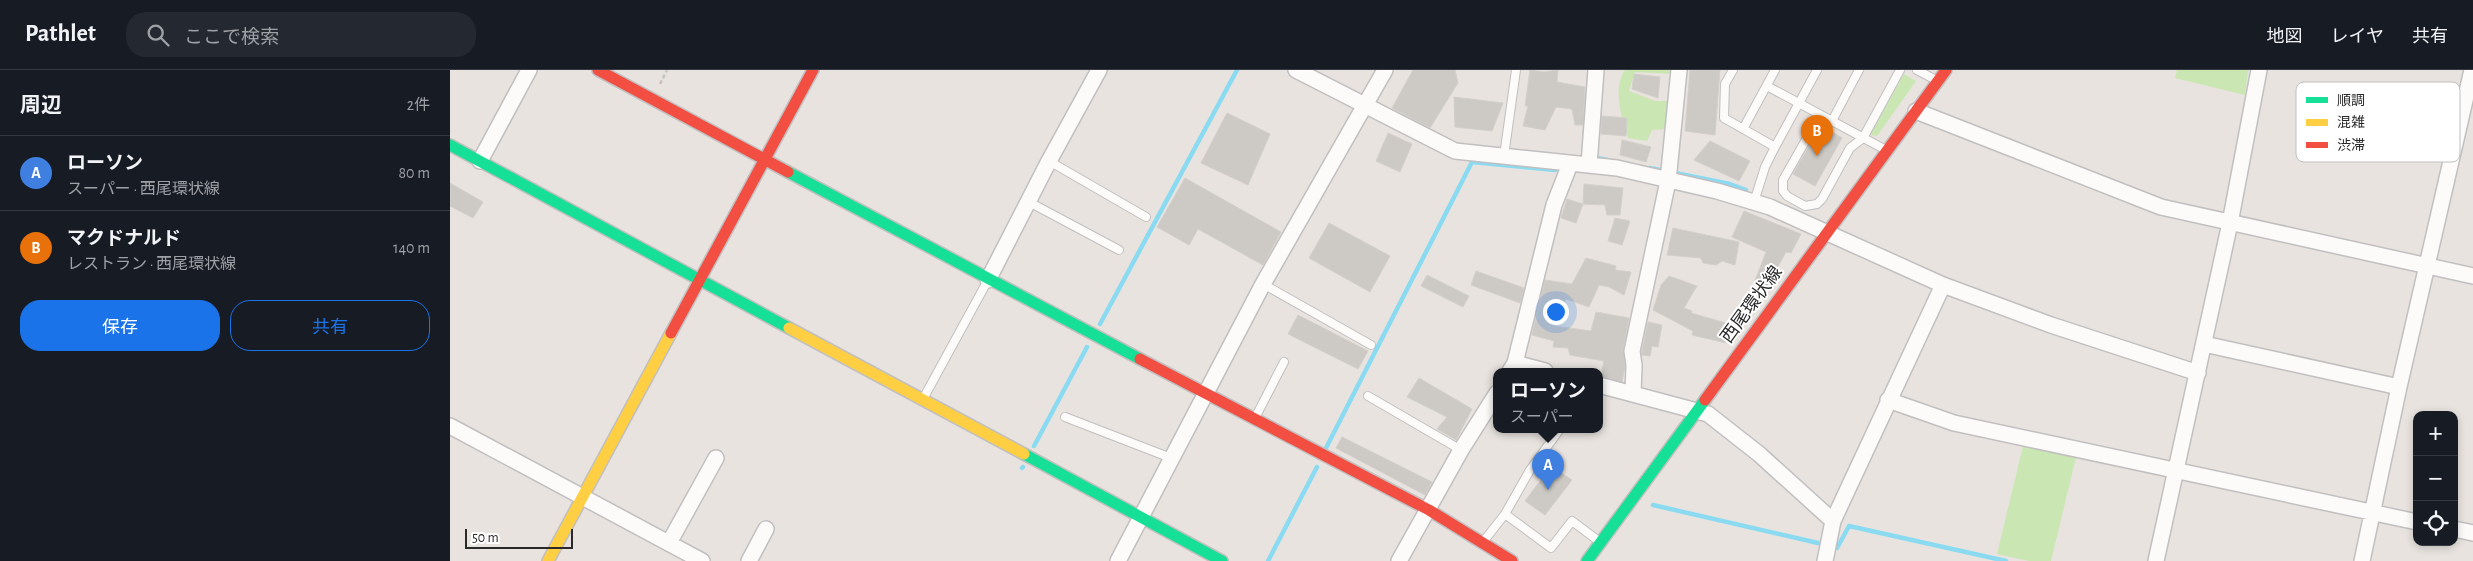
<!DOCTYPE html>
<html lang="ja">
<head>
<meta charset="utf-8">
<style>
  :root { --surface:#171b24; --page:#242831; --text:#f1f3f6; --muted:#9ea1a6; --line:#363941; --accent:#1a73e8 }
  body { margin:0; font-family:"Alegreya Sans","Noto Sans JP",sans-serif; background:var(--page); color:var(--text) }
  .controls { position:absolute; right:15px; bottom:15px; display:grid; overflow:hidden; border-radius:10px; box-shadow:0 2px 8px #0003 }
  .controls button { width:45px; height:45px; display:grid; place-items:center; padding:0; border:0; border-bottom:1px solid var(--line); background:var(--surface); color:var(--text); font:25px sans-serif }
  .scale { position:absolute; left:15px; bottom:12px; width:108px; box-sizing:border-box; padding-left:5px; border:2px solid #292929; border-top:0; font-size:14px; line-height:18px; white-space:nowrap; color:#292929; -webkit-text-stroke:4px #fff; paint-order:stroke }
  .you { position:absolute; left:1105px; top:241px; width:18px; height:18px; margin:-12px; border:4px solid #fff; border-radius:50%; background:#1a73e8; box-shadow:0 0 0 8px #1a73e833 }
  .badge { display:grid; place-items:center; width:32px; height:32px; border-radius:50%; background:var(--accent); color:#fff; font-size:16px; font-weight:700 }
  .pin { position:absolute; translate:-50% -41px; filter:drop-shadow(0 1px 2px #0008) }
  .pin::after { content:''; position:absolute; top:26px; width:18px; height:15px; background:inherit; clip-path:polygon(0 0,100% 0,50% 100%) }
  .popup { position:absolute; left:1043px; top:298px; width:110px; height:65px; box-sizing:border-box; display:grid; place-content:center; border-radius:10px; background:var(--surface); filter:drop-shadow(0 1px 4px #0005); font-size:16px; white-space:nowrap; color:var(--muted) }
  .popup b { font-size:19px; color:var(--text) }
  .popup::after { content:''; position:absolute; left:50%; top:100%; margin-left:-10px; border:10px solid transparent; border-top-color:var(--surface) }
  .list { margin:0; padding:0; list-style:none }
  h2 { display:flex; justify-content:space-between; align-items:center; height:65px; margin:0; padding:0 20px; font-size:21px }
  h2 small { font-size:16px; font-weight:400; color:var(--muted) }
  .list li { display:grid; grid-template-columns:32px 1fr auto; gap:15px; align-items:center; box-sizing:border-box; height:75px; padding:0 20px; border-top:1px solid var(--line) }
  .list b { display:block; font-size:19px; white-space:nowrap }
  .list p { margin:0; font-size:16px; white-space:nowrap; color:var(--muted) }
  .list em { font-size:16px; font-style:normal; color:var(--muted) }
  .actions { display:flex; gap:10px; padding:15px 20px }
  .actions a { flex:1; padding:11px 0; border:1px solid var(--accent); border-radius:20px; text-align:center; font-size:18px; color:var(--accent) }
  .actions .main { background:var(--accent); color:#fff }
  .icon { flex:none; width:28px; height:28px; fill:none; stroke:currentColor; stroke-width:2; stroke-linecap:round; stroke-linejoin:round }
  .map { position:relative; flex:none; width:2023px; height:491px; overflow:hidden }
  header { display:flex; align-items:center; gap:30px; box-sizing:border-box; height:70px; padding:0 25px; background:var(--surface); border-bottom:1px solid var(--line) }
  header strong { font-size:24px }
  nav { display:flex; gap:28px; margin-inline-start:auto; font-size:18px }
  .search { width:350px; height:45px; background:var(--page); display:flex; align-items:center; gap:12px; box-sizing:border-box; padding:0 18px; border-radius:20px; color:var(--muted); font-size:19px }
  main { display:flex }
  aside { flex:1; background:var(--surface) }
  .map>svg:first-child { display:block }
  .green { fill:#cae6b3 }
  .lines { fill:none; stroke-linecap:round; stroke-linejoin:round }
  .stream { stroke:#8adbf2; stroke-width:4.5 }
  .building { fill:#cdc9c5; stroke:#d3cfca }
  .lane-casing { stroke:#c1bfc0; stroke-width:10 }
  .street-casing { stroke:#c1bfc0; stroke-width:18 }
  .fast-casing { stroke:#c1bfc0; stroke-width:14 }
  .slow-casing { stroke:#c1bfc0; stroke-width:14 }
  .jam-casing { stroke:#c1bfc0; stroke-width:14 }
  .path { stroke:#c4c4c3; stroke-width:2.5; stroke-dasharray:4 2.5; stroke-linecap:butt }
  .lane { stroke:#fcfbfa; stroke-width:8 }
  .street { stroke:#fcfbfa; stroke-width:15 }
  .fast { stroke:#16e098; stroke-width:11 }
  .slow { stroke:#ffcf43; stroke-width:11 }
  .jam { stroke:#f24e42; stroke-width:11 }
  .labels { text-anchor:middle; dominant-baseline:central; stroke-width:4; stroke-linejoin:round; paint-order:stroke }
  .street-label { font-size:18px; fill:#292929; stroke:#fff }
  .key { fill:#fff; stroke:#bfbfbf; stroke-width:1 }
  .key-label { font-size:14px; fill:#292929 }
</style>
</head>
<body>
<header>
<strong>Pathlet</strong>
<div class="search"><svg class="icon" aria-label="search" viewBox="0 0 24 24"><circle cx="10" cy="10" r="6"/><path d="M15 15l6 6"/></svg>ここで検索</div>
<nav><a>地図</a><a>レイヤ</a><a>共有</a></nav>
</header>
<main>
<aside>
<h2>周辺<small>2件</small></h2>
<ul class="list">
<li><span class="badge" style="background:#3f7fe0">A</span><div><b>ローソン</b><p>スーパー · 西尾環状線</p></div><em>80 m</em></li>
<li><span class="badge" style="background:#e8710a">B</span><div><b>マクドナルド</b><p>レストラン · 西尾環状線</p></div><em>140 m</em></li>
</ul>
<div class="actions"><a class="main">保存</a><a>共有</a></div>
</aside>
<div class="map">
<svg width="2023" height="491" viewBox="0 0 2023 491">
  <rect width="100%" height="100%" fill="#e8e3de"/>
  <!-- green -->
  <path class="green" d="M1175,0H1224L1223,4L1185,2L1179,21L1205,31H1219L1217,59L1202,60L1197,71L1178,68C1172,47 1162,19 1175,0Z
    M1727,0H1798L1795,25L1725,8Z
    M1454,4L1466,11L1427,66L1420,65Z
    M1573,376L1626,387L1601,491H1579L1547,484Z"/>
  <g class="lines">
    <!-- stream -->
    <path class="stream" d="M1142,87L1158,90
      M1200,98L1280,114L1296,120
      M650,254L787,0
      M584,376L637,277
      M876,378L1022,92L1105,100
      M572,398L573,397
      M1203,435L1368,473
      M1387,478L1399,456L1556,491
      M818,491L867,397"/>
  </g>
  <!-- building -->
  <path class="building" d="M963,0H1005L1008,13L980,58L942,38Z
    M1080,0L1094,2L1108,0L1107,12L1135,17L1133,55H1125L1122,39L1106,37L1095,60L1073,56L1078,36H1075Z
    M1240,0H1270L1265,65L1235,61Z
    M1184,4L1210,7L1208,28L1182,19Z
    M1004,27L1053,33L1042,61L1005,57Z
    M777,43L820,64L798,115L751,93Z
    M1152,46L1177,48L1176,66L1151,64Z
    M1371,55L1392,68L1365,116L1343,104Z
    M938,63L962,74L950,102L926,91Z
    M1172,70L1201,77L1196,92L1170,85Z
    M1260,71L1300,91L1289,111L1244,90Z
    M735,108L831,162L813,195L748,159L739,175L707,157Z
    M0,113L33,132L23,148L0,136Z
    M1134,114L1173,118L1170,145H1157L1155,135L1133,134Z
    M1117,129L1133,134L1126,153L1111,148Z
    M1294,141L1351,164L1341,183L1336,182L1315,220L1304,213L1316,182L1282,167Z
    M1165,148L1180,151L1172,175L1158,171Z
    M879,153L940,186L920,222L859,188Z
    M1223,158L1289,172L1285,195L1272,191L1266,195L1253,193L1251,188L1217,185Z
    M1136,188L1166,196L1165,200L1181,202L1174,225L1159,217L1149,215L1139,237L1116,229L1105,256L1141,261L1146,242L1179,248L1173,279L1175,296L1172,312L1151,306L1154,291L1120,285L1118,278L1103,277L1104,271L1082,265L1095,210L1122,214Z
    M1026,201L1074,218L1070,233L1021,215Z
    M977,205L1019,226L1013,237L971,216Z
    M1219,206L1247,216L1234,238L1242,241L1241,243L1283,255L1276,273L1242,265L1243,261L1203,240L1211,215Z
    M848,245L918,281L908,299L838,264Z
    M1198,252L1212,255L1208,277L1202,276L1200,286L1192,285V281Z
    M969,308L1022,339L1006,370L987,359L997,347L957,327Z
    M892,367L982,412L975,425L886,378Z
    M1101,396L1122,410L1095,445L1075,431Z"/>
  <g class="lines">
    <!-- lane casing -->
    <g class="lane-casing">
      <path id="lane" d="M1283,0L1275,14L1274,48L1325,77L1315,97L1304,132
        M1467,0L1486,10
        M1317,16L1436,80
        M1370,45L1333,110V121L1337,126L1355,136L1367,134L1372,129L1400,78L1413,68L1450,0
        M1382,51L1409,0
        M1293,59L1325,0
        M1325,77L1367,0
        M1054,86L1066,0
        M599,91L696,147
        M579,132L669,180
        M813,214L921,275
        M918,326L1011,380
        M473,329L538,210
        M615,347L721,388
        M805,348L834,292
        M1055,444L1080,400L1110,359
        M1033,472L1055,444L1101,478L1122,451L1150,472"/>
    </g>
    <!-- street casing -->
    <g class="street-casing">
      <path id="street" d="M846,0L1005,81L1167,98L1267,121L1320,137L1493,215L1601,255L1748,303
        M1466,41L1711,137L2023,206
        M30,91L79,0
        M1139,95L1146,0
        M538,210L599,91L649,0
        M1754,274L1949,317
        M1065,293L1095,301
        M1060,301L1065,293L1104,135L1120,94
        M1149,315L1258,344L1309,384L1383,451
        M1183,324L1184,295L1182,281L1218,111L1229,0
        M1438,330L1504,353L1967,452
        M0,356L252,491
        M2004,459L2023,463
        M219,473L266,388
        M299,491L316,459
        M668,491L813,214L935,0
        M949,491L1011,380L1047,323
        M1375,491L1383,451L1493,215
        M1706,491L1780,153L1809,0
        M1912,491L1949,317L2022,0"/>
    </g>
    <!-- fast casing -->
    <g class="fast-casing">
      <path id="fast" d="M0,75L339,258
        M338,102L690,289
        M574,384L772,491
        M1137,491L1255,330"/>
    </g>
    <!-- slow casing -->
    <g class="slow-casing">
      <path id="slow" d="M339,258L574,384
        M98,491L221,263"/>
    </g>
    <!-- jam casing -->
    <g class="jam-casing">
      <path id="jam" d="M148,0L338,102
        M221,263L363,0
        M690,289L979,440L1062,491
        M1255,330L1496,0"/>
    </g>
    <!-- path -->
    <path class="path" d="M210,14L217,0"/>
    <!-- lane -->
    <use href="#lane" class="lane"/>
    <!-- street -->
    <use href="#street" class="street"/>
    <!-- fast -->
    <use href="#fast" class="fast"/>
    <!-- slow -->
    <use href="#slow" class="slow"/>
    <!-- jam -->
    <use href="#jam" class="jam"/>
  </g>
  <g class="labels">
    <!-- street labels -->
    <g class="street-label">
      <text transform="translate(1302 235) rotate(-54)">西尾環状線</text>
    </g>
  </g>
  <!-- legend -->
  <rect x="1846" y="12" width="164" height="80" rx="8" class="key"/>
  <rect x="1856" y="27" width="22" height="6" fill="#16e098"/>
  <rect x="1856" y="49" width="22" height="7" fill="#ffcf43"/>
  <rect x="1856" y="72" width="22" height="6" fill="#f24e42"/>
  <g class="key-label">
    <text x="1887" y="35">順調</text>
    <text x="1887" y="57">混雑</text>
    <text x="1887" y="80">渋滞</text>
  </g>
</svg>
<div class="controls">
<button>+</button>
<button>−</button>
<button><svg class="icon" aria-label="locate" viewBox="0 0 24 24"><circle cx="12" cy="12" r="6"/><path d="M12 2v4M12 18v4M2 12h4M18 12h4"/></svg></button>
</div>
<div class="scale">50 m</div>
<div class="you"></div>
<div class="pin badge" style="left:1098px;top:420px;background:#3f7fe0">A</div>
<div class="popup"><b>ローソン</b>スーパー</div>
<div class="pin badge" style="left:1367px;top:86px;background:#e8710a">B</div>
</div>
</main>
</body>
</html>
